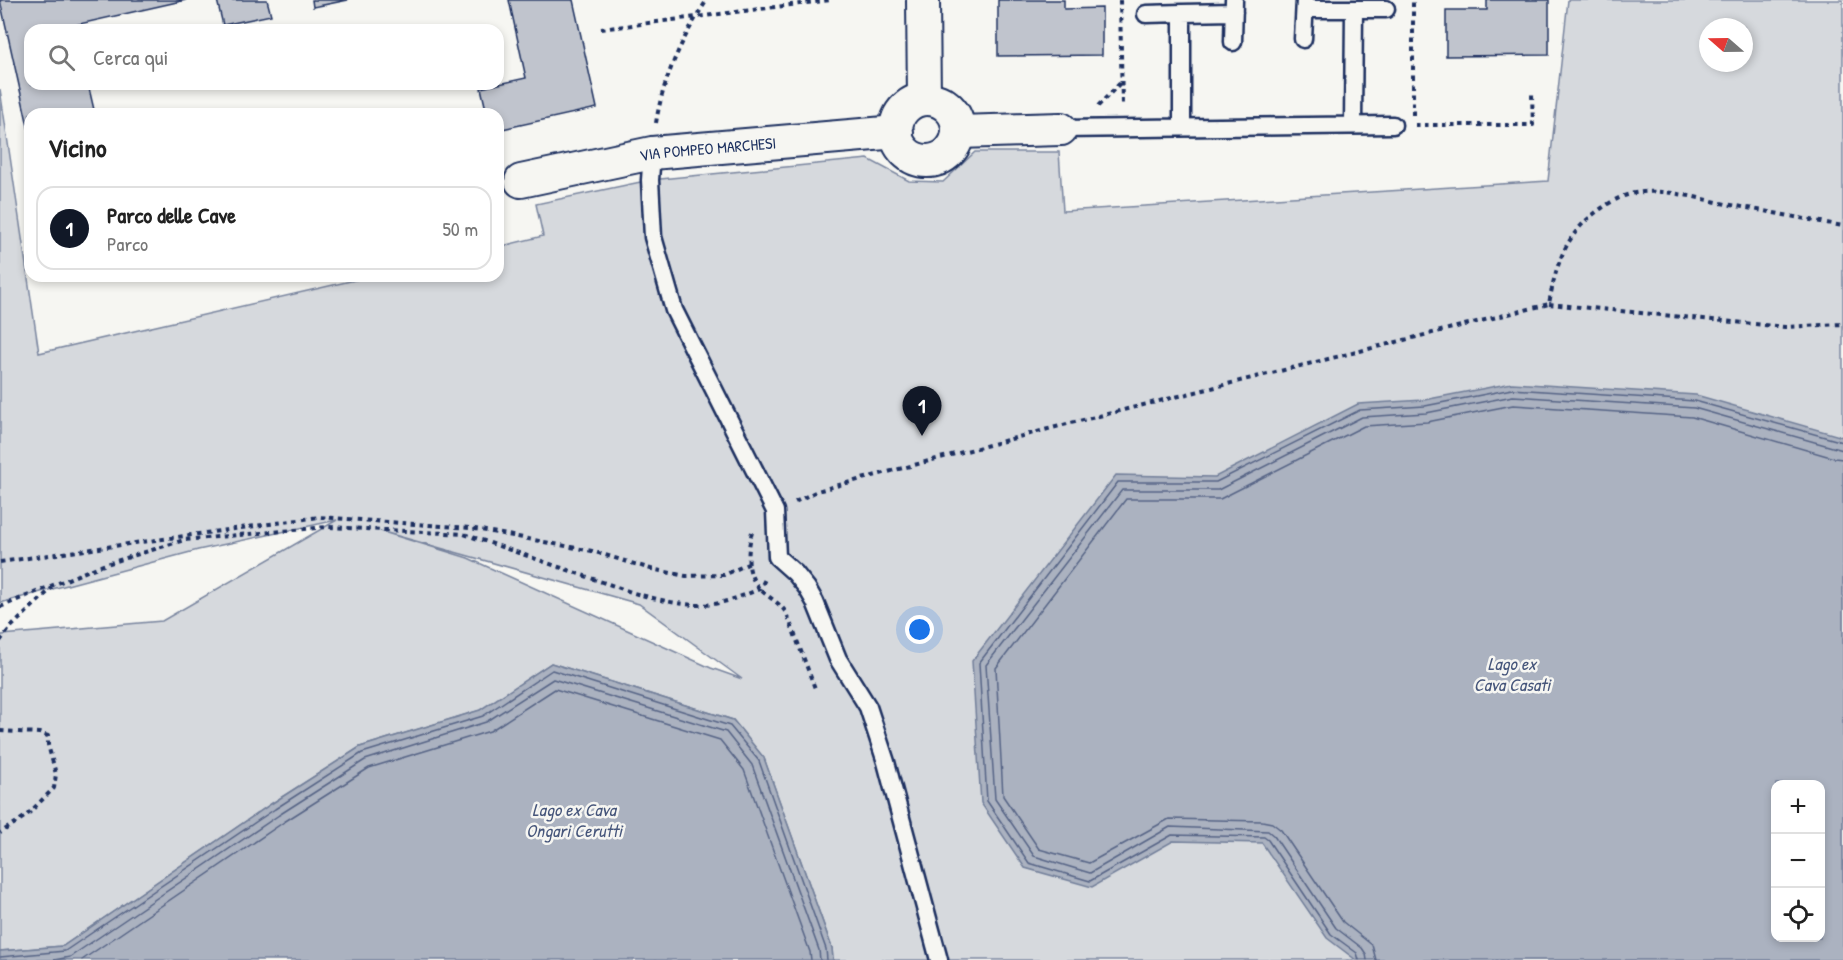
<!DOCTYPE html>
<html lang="it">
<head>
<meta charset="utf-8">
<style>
  :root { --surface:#fff; --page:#f2f2f2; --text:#222; --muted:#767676; --line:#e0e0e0; --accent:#111827 }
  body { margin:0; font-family:"Patrick Hand",sans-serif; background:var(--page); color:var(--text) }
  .controls { position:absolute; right:18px; bottom:18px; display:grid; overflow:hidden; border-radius:12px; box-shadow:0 3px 9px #0003 }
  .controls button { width:54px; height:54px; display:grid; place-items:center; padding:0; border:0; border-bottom:2px solid var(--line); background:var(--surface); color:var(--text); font:30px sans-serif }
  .compass { position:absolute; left:1699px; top:18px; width:54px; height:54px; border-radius:50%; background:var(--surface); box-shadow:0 3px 9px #0003; rotate:290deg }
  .you { position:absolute; left:920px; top:630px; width:21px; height:21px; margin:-15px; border:4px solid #fff; border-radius:50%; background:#1a73e8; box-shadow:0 0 0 9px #1a73e833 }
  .badge { display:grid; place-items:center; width:39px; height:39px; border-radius:50%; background:var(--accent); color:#fff; font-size:20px; font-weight:700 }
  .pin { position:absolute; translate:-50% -50px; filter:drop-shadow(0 2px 3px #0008) }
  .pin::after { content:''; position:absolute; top:32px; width:21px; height:18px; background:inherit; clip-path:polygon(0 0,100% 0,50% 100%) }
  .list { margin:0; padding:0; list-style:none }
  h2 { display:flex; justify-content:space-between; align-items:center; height:78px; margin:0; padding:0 24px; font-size:26px }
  h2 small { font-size:20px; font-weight:400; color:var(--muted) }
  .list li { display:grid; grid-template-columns:39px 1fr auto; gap:18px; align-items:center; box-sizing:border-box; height:84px; margin:0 12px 12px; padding:0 12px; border:2px solid var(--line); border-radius:18px }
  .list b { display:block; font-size:22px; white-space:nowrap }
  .list p { margin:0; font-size:20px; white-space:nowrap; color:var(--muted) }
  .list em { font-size:20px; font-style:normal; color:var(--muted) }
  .icon { flex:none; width:33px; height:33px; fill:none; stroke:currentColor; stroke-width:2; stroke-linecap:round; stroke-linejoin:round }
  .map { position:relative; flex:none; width:1843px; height:960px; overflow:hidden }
  .search { position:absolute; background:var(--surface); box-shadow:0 3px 9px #0003; left:24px; top:24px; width:480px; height:66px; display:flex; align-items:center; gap:15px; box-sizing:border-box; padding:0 21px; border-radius:18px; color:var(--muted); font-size:22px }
  .panel { position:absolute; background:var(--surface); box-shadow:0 3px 9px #0003; left:24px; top:108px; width:480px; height:174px; border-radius:18px }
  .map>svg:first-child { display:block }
  .green { fill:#d6d9dd; stroke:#78849e; stroke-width:1.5; fill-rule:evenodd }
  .water { fill:#abb2c0; stroke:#717e99; stroke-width:1.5; fill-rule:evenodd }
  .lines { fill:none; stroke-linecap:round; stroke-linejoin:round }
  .shore { stroke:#556385; stroke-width:1.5 }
  .building { fill:#c0c4cd; stroke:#1b2f5e; stroke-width:1.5 }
  .service-casing { stroke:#1b2f5e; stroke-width:21 }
  .minor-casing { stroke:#1b2f5e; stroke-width:36 }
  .path { stroke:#1b2f5e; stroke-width:4; stroke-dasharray:4.5 4.5; stroke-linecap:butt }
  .service { stroke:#f6f6f2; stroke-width:16 }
  .minor { stroke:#f6f6f2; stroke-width:32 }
  .labels { text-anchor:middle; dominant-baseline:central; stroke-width:5; stroke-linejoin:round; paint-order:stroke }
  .street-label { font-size:16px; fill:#1b2f5e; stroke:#f6f6f2 }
  .water-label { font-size:18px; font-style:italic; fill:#46567b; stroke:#f6f6f2 }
</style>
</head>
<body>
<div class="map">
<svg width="1843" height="960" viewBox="0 0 1843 960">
  <rect width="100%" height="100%" fill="#f6f6f2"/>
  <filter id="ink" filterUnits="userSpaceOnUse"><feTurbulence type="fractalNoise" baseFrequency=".0167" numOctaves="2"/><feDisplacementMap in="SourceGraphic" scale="12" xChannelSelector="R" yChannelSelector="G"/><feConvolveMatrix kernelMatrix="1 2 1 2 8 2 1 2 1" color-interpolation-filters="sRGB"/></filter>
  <g filter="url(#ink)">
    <!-- green -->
    <path class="green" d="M1568,0H1843V960H833L832,948L764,758L733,720L551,663L481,710L360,747L271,804L63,946L0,951V637L2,635L162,621L337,520L198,550L0,603V89L39,353L372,276H498V247L543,236L536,204L650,180L868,159L909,181L943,182L975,152H1059L1063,211L1548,181ZM1708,27H1744V63H1708ZM380,531L639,604L742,679L711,668L468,558ZM1776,784H1820V938H1776Z"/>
    <!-- water -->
    <path class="water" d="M1512,383L1696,395L1843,437V960H1356L1327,938L1262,843L1173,841L1092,887L1025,868L981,803L972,661L1116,475L1215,477L1358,404L1424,400ZM1776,784H1820V938H1776Z
      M551,663L733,720L764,758L832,948L833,960H0V951L63,946L271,804L360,747L480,710Z"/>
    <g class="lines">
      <!-- shore -->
      <path class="shore" d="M0,957L65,951L275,809L362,753L483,716L552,670L730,726L759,761L826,949L827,960
        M54,960L70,957L279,815L365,760L486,722L553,679L726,732L752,765L819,950L820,960
        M82,960L284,822L369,768L490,731L555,689L720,740L744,770L810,952L811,960
        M1359,960L1357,953L1331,934L1268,840L1264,837L1172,835L1090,881L1029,863L987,801L979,663L1118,482H1216L1360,410L1425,406L1512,389L1695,401L1843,442
        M1367,960L1366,954L1362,948L1336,928L1274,836L1268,831L1170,827L1090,873L1034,856L995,799L986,665L1122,490H1218L1362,417L1426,413L1513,396L1694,408L1843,450
        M1376,960L1372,945L1343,922L1281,830L1272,823L1262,821L1169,819L1089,863L1039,849L1003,796L996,668L1126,499H1220L1364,426L1427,422L1513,405L1692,417L1834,458L1843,459"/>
    </g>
    <!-- building -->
    <path class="building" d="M0,0H186L75,25L76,30H30V84H88L95,114H30V135Z
      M217,0H267L271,15L223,25Z
      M312,0H348L313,7Z
      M509,0H573L597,108L498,130V114H487L481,88L526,78Z
      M998,0H1064V9L1102,8V55L998,56Z
      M1487,0H1549V55L1446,56V10H1487Z"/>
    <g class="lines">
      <!-- service casing -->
      <g class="service-casing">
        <path id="service" d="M1305,9H1386
          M1146,14L1182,13
          M1303,39L1305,0
          M1233,42L1234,0
          M1353,125L1354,9
          M1182,127V13L1234,12
          M1061,129L1393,125
          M652,153L650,180L653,237L674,310L775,511L777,557L795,573L807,588L815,602L838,659L868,707L886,762L939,960"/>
      </g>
      <!-- minor casing -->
      <g class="minor-casing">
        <g id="minor">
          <path d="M923,0L924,99"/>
          <circle cx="927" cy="130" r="31"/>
          <path d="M958,132L1061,129"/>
          <path id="s1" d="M521,181L652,153L897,132"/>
        </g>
      </g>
      <!-- path -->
      <path class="path" d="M1120,0L1122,106
        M601,29L831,0
        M1098,106L1122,81
        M1413,115V0
        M656,123C663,78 682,38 707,0
        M1415,125H1533L1532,94
        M1549,304L1785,327L1843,324
        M795,502L817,491L1067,424L1549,304C1556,263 1566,232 1602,208C1612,201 1623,195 1635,193C1665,188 1697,198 1726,204C1765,211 1804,219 1843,226
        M752,532C747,552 745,576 762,591C771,599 780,603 787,614L816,691
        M0,562L319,517L470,528L592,551L651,569L686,576L724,575L750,563
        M0,607L97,567L184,540L327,527L464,534L634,593C659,600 693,609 719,603C733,600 747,594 760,589L766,577
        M0,641L11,627L52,588
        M0,731L39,733L48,736V745L56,774L54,788L26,816L0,833"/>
      <!-- service -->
      <use href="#service" class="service"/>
      <!-- minor -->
      <use href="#minor" class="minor"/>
    </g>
  </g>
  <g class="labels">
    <!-- street labels -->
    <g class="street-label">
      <text stroke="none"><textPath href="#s1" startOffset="190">VIA POMPEO MARCHESI</textPath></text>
    </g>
    <!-- water labels -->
    <g class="water-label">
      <text x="1512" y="663">Lago ex<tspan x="1512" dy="21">Cava Casati</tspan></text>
      <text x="574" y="809">Lago ex Cava<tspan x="574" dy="21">Ongari Cerutti</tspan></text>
    </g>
  </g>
</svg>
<div class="controls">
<button>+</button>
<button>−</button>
<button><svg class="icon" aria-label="locate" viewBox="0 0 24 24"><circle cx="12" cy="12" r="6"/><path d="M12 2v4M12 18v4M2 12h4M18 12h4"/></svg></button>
</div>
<svg class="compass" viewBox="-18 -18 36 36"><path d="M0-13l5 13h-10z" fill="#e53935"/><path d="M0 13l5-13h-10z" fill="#767676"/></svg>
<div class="you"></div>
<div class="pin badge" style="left:922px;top:436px">1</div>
<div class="search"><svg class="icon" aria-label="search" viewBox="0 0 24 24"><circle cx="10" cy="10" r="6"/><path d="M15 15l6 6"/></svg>Cerca qui</div>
<section class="panel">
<h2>Vicino<small></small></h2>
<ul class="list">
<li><span class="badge">1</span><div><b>Parco delle Cave</b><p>Parco</p></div><em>50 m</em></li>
</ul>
</section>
</div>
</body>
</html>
